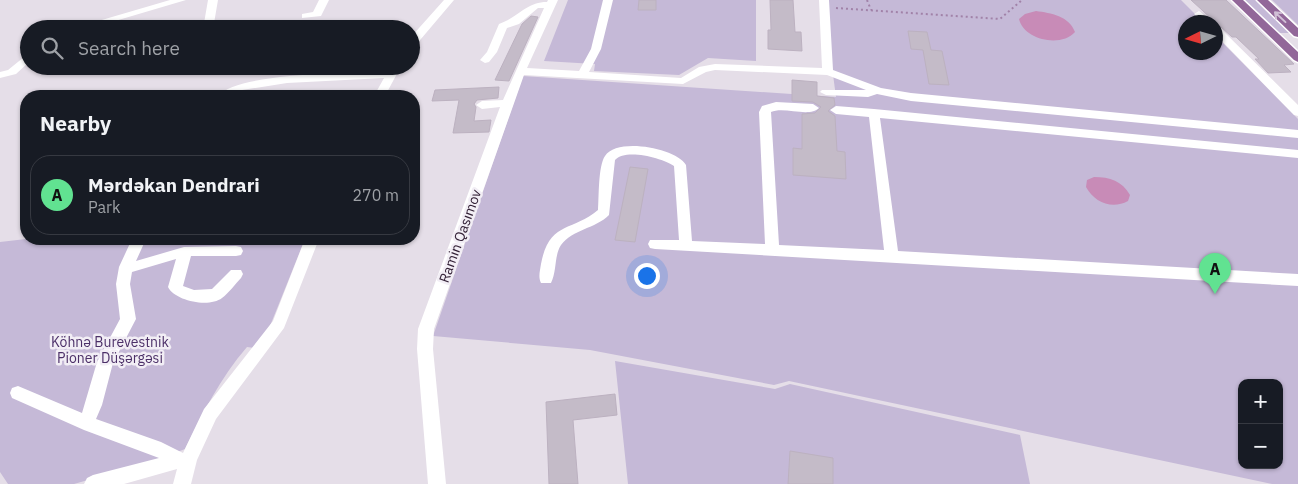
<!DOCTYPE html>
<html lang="en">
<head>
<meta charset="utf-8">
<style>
  :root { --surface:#171b24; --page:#20242c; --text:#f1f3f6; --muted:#9ea1a6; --line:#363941; --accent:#61e291 }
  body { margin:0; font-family:"IBM Plex Sans",sans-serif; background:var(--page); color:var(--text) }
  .controls { position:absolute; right:15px; bottom:15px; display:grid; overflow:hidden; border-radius:10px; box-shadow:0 1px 4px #0004 }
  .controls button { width:45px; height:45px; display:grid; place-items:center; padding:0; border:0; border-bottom:1px solid var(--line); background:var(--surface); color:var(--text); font:25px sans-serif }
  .compass { position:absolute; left:1178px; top:15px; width:45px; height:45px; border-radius:50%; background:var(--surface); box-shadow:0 1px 4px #0004; rotate:265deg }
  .you { position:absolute; left:646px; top:275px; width:18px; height:18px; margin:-12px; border:4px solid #fff; border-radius:50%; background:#1a73e8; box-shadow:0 0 0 8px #1a73e833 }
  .badge { display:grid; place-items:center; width:32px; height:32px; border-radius:50%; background:var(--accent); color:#111; font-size:16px; font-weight:700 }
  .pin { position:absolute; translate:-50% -41px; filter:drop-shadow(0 1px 2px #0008) }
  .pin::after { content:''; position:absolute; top:26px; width:18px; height:15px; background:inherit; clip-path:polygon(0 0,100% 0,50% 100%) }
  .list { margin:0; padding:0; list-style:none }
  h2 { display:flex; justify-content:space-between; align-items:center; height:65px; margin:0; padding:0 20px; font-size:21px }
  h2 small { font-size:16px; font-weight:400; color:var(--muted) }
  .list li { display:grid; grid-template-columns:32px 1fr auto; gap:15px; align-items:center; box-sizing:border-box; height:80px; margin:0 10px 10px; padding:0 10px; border:1px solid var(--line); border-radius:20px }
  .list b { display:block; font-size:19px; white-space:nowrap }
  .list p { margin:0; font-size:16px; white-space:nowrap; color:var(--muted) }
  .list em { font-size:16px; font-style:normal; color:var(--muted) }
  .icon { flex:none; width:28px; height:28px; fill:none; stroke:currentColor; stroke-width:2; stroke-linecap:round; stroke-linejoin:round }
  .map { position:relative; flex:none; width:1298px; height:484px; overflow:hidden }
  .search { position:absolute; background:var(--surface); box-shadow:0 1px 4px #0004; left:20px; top:20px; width:400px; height:55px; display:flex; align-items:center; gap:12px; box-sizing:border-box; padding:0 18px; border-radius:28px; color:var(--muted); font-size:19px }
  .panel { position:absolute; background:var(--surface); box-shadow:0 1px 4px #0004; left:20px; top:90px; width:400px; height:155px; border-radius:20px }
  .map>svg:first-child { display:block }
  .green { fill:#c5b9d7; fill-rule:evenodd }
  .water { fill:#c88bb7 }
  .building { fill:#c4bbc8; stroke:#bcb1c0 }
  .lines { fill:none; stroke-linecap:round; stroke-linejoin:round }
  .major-casing { stroke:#fff; stroke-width:3 }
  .path { stroke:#a182a8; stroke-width:2; stroke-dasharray:2 3; stroke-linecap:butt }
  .minor { fill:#fff; fill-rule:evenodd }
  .major { fill:#926799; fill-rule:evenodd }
  .oneway { stroke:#d0bfd5 }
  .labels { text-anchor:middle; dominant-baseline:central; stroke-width:5; stroke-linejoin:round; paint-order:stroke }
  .street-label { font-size:14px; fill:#332136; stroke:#f2eef5 }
  .park-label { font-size:14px; fill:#4c3068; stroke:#f2eef5 }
</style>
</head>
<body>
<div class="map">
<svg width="1298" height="484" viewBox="0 0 1298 484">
  <rect width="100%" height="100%" fill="#e5dee8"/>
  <!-- green -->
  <path class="green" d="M568,0H756V61L708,58L679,75L594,71L595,64L544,61Z
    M823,0H1181L1203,22H1186V52H1216V36L1298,119V484H1272L789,381L774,385L590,350L433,336L523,76L836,97ZM1242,383H1279V465H1242Z
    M1243,0H1257L1291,33H1277Z
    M1272,0H1298V25Z
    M26,239H305L270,326L255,348L247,347C220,378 203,413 185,449L154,461L74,484H8L0,472V242Z
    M615,361L775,389L790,384L1020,435L1030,484H628Z"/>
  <!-- water -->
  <path class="water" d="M1036,11C1051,13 1069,16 1075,32C1061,48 1024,40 1019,19L1025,14Z
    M1094,177C1110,177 1122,181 1130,195L1128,201C1112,210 1094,202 1086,187L1087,180Z"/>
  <!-- building -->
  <path class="building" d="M639,0H656V10H638Z
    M770,0H793L795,32H801L802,51L768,49V30H771Z
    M1191,0H1226L1294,64L1284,65L1291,72L1268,73L1255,59H1259L1236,37H1232L1221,27L1216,25L1214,21Z
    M531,16L538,17L509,81L495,80L522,24Z
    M908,31L927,32L931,50L942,51L949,85L929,84L923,50L911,49Z
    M792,80L817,82V96L834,98L835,105L828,111L835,116L837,151L845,152L846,179L793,175V148L802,149V114L815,113L821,107L813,102L792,101Z
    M499,87L498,98L477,100L474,104L476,107L474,121L491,120L489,132L453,133L459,100L432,101L435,90Z
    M630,167L648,169L635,242L615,240Z
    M615,394L617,415L573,420L578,484H549L546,402Z
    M790,451L833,458V484H788Z"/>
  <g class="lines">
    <!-- major casing -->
    <g class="major-casing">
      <path id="major" d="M1232,0H1243L1298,52V62L1294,60Z
        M1257,0H1268L1298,28V37L1294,36Z"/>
    </g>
    <!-- path -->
    <path class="path" d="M867,0L871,10
      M836,8L1000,19L1022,0"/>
    <!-- minor -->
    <path class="minor" d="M170,0H186L88,29H71Z
      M208,0H218L213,29H203Z
      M319,0H329L321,16L302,18V14L313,12Z
      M444,0H454L415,46L411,47V37Z
      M548,0H558L527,68L579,71L591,49L603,0H613L601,49L589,72L681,78L699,67L715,64L822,68L819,0H829L833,70L881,88L911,93L1298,130V138L911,101L877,94L868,97L826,95L820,92L822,90H866L827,75L715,70L706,72L683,84L524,75L434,329L433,349L446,484H428L417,349L418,329L500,107L482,109L476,105L482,101L503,100L544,8H538L519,24L507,28L497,52L489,62L485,63L480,60L487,52L499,24C519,17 526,2 547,2Z
      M1199,11L1213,22H1203L1194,14Z
      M1216,27L1220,28L1298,105V116L1294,115L1216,35Z
      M29,53V62L16,74L0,78V72L8,70Z
      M391,66L400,68L385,96H374L384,78L287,83L242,90L232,96H218C238,72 355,73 388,71Z
      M776,102L813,104L819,108C809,118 784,106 771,112L779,245L884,250L869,117L836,114L830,110L836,106L874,109L1298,150V158L880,118L898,251L1298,274V286L655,249L650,248L648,244L650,240H679L674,166C663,158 625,148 615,160L609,215C595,229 573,229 561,245C554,256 557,271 551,283H541C538,277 540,271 541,264C549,221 572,232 598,210C599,198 598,166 605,156C617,137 676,148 686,165L692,241L765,244L759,112L762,106Z
      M132,239H146L136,261L184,247L236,246L241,247L243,251L241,255L236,256H191L183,286L194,290L212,289L231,270H241L243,274L241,278C235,284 229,293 222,298C209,308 175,301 168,287L176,259L132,272L130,284L136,319L113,363L102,405L96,419L161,442L183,453L204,409L273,321L305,239H319L284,328L216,419L197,460L191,484H173L177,469L124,484H84L87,478L93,475L159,458L84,430L12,398L10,393L12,388L18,386L82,413L97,362L120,319L116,284L119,267Z"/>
    <!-- major -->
    <use href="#major" class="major"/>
  </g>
  <!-- one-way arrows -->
  <defs><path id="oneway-shaft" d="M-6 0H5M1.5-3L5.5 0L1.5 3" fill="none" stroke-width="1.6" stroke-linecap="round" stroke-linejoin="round" transform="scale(1.25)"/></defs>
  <use class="oneway" href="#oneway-shaft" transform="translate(1280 17) rotate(-137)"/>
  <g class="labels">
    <!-- street labels -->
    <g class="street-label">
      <text transform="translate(460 236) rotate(-70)">Ramin Qasımov</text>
    </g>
    <!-- park labels -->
    <g class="park-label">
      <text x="110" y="342">Köhnə Burevestnik<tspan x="110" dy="16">Pioner Düşərgəsi</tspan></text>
    </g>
  </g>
</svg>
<div class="controls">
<button>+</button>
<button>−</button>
</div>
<svg class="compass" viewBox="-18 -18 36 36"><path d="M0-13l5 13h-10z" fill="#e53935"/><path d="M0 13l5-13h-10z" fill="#9ea1a6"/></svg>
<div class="you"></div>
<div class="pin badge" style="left:1215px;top:294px">A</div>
<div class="search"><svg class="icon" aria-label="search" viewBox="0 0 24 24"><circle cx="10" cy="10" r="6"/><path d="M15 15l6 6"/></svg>Search here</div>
<section class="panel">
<h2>Nearby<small></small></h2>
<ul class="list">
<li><span class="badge">A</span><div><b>Mərdəkan Dendrari</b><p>Park</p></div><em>270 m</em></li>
</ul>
</section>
</div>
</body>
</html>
